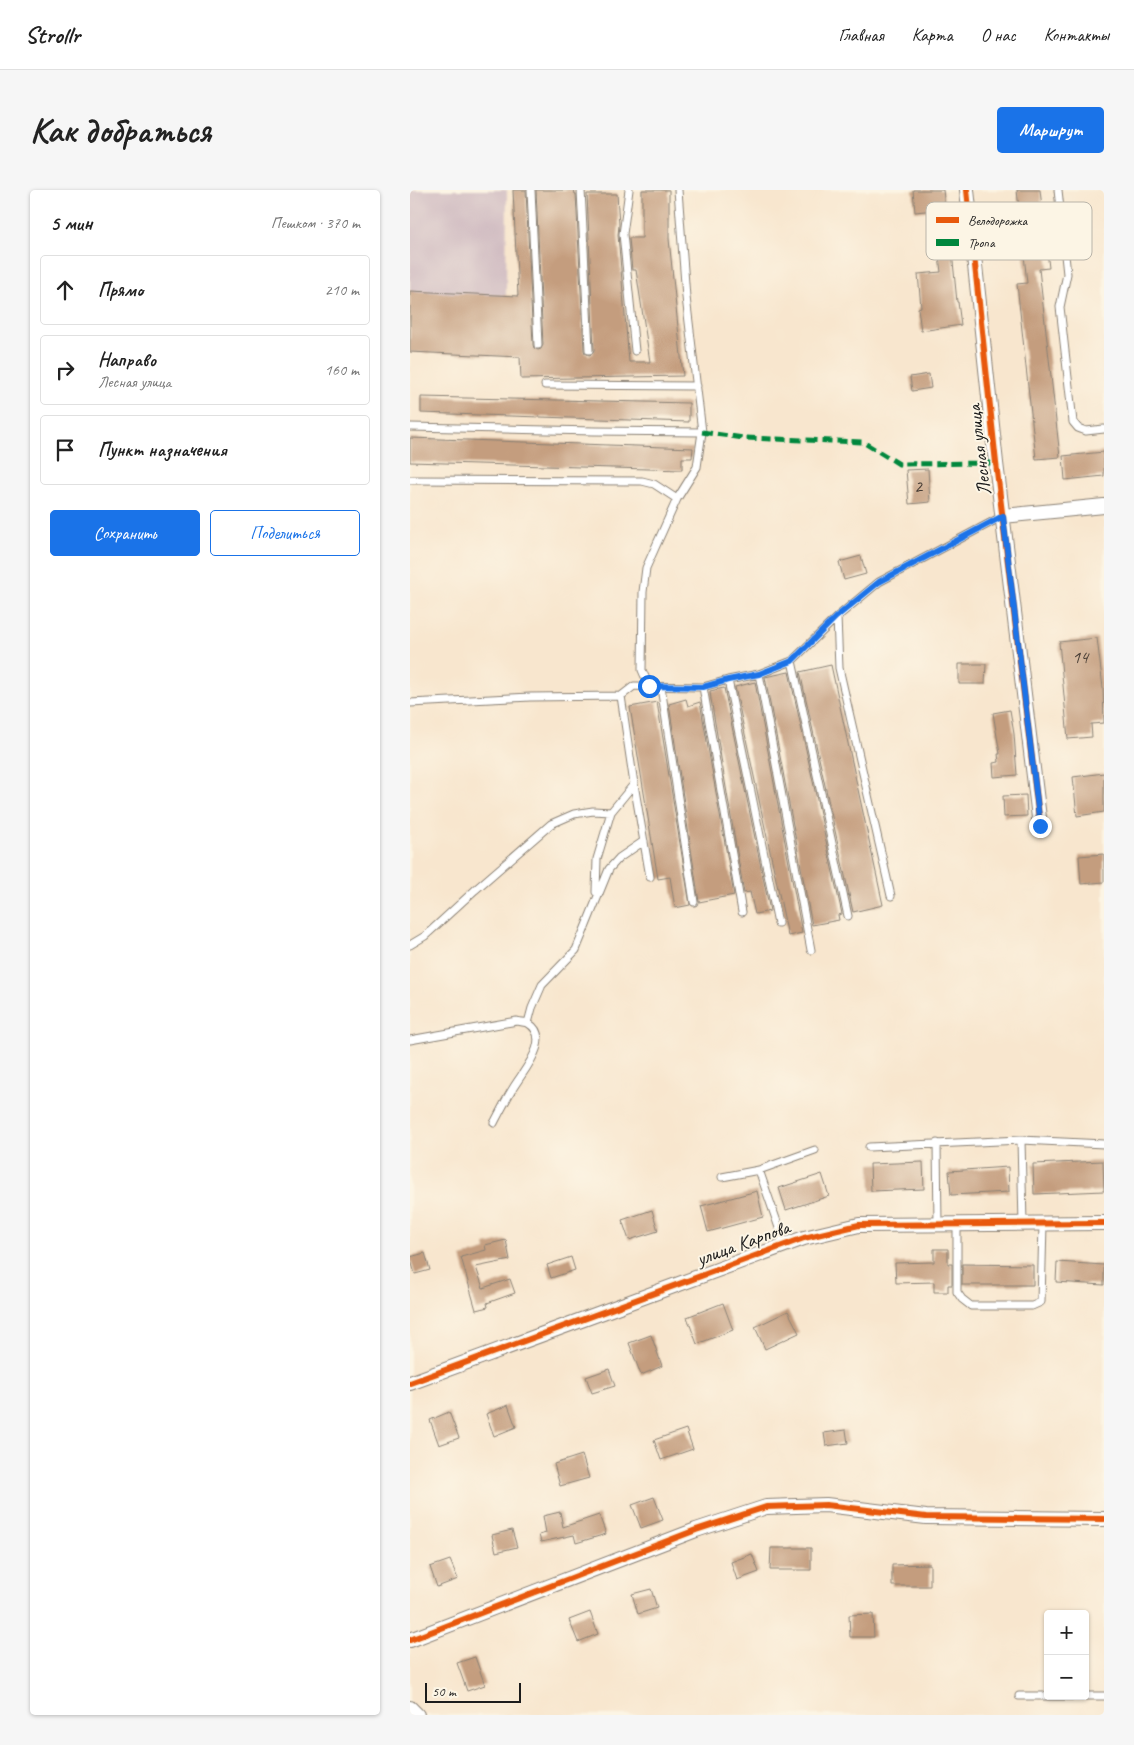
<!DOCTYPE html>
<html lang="ru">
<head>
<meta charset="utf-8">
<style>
  :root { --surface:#fff; --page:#f6f6f6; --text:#222; --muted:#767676; --line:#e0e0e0; --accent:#1a73e8 }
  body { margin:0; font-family:Caveat,sans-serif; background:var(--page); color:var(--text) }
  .controls { position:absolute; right:15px; bottom:15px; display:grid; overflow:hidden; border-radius:5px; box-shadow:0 1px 4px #0004 }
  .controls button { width:45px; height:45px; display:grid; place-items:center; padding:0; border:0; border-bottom:1px solid var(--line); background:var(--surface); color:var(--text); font:25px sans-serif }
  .scale { position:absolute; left:15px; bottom:12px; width:96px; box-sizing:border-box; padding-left:5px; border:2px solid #1c1c1c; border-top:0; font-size:14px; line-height:18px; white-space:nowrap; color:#1c1c1c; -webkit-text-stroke:4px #fcf5e5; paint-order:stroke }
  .stop { position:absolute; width:15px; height:15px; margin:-11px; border:4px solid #1a73e8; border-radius:50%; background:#fff }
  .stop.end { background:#1a73e8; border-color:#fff; box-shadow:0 1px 5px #0008 }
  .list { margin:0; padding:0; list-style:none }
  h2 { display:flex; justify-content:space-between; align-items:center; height:65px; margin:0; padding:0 20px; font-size:21px }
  h2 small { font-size:16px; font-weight:400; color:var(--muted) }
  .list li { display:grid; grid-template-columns:32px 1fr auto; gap:15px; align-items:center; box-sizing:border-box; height:70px; margin:0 10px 10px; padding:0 10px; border:1px solid var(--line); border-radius:5px }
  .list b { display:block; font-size:19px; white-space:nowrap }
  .list p { margin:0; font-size:16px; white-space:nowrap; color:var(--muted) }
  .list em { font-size:16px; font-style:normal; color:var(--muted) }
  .actions { display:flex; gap:10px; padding:15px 20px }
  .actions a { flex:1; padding:11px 0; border:1px solid var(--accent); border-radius:5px; text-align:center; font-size:18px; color:var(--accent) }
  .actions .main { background:var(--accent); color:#fff }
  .icon { flex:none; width:28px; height:28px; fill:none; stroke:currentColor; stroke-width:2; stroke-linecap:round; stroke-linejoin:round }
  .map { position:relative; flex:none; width:694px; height:1525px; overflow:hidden; border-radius:5px }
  header { display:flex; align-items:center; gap:30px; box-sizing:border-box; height:70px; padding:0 25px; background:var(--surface); border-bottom:1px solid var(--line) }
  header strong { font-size:24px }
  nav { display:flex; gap:28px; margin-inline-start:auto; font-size:18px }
  .intro { display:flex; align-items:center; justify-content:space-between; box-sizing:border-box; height:120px; padding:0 30px }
  h1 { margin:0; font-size:35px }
  .button { padding:12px 22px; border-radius:5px; background:var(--accent); color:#fff; font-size:18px; font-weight:700 }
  main { display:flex; gap:30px; padding:0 30px }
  aside { flex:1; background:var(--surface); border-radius:5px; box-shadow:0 1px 4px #0004 }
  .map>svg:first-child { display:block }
  .industrial { fill:#d2bec3 }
  .building { fill:#c49d7e }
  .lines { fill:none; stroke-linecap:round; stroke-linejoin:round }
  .service-casing { stroke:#8a8175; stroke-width:9 }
  .minor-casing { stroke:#8a8175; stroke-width:16 }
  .service { stroke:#fff; stroke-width:7 }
  .minor { stroke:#fff; stroke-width:14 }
  .quiet { stroke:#00873e; stroke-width:5; stroke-dasharray:10 5; stroke-linecap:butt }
  .cycleway-casing { stroke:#fcf5e5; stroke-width:9 }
  .cycleway { stroke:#e8590c; stroke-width:6 }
  .route { stroke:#1a73e8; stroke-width:6 }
  .labels { text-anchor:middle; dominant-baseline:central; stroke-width:4; stroke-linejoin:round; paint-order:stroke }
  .number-label { font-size:18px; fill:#463c34 }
  .street-label { font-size:20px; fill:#1c1c1c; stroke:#fcf5e5 }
  .key { fill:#fcf5e5; stroke:#b9b4a9; stroke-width:1 }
  .key-label { font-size:14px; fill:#1c1c1c }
</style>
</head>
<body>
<header>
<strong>Strollr</strong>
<nav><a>Главная</a><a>Карта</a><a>О нас</a><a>Контакты</a></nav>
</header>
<div class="intro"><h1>Как добраться</h1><a class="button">Маршрут</a></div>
<main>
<aside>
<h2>5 мин<small>Пешком · 370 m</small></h2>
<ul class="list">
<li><svg class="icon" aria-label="ahead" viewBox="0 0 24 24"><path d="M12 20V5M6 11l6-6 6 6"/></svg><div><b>Прямо</b></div><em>210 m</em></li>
<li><svg class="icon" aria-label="right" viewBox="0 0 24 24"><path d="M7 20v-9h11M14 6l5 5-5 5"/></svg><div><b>Направо</b><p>Лесная улица</p></div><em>160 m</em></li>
<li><svg class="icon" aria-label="arrive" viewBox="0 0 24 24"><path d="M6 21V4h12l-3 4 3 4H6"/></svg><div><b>Пункт назначения</b></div></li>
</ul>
<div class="actions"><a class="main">Сохранить</a><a>Поделиться</a></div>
</aside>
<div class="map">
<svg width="694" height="1525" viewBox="0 0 694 1525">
  <rect width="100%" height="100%" fill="#fcf5e5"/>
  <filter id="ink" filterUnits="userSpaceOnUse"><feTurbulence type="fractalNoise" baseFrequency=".02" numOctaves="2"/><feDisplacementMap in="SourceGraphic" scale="10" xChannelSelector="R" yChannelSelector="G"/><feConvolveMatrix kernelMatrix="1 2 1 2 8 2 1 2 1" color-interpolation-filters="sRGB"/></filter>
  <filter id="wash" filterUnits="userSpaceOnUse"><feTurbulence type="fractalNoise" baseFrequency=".0096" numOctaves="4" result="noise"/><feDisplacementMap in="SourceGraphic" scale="20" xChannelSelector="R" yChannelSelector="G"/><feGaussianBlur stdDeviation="1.12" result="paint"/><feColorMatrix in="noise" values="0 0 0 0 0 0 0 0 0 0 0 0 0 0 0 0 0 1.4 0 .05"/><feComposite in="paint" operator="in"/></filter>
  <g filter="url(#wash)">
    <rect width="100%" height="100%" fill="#f8e6ce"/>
    <!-- industrial -->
    <path class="industrial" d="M0,0H97L96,105L93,166L0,162Z"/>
    <g id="blocks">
      <!-- building -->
      <path class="building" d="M103,0H116L123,155L124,158L128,160L131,159L133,155L126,0H164L165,4H166L174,160L175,163L179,165L182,164L184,160L177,4H207L209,35L208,45L219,172H240L226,80H222L219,48H232V0H259V49L273,186L111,189L110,167L0,162V101L108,106Z
        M503,0H533L535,19L505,22Z
        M607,0H630L639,78L629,79L650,267L626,269L607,94L617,93Z
        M540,41L547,112H548L551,135L511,141L508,118L511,117L508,84L531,82L526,43Z
        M519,184L521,198L502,201L500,187Z
        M11,207L279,213V232L11,223Z
        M0,248L283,258L282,268H272V280L0,272Z
        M694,262V286L655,290L653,266Z
        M518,279L520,312L499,314L496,280Z
        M451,366L456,384L434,390L429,372Z
        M687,448L693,498L694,533L681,534L682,547L658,549L649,452Z
        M549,474H576L575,494H549Z
        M421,475L473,715L443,722L390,482Z
        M379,482L432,724L428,725L429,730L402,735L355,487Z
        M345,492L392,743L378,746L325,497Z
        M314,498L360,721L345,724L340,702L334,703L301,509L300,501Z
        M276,509L278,516L290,512L324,705L289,712L259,514Z
        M247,512L280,715L265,718L260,687L248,689L220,517Z
        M600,520L604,544L607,585L584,587L583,573L589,572L588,564H590L583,523Z
        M694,583V622L667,626L663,587Z
        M616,605L617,626L594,627L593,606Z
        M694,664V692L671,694L669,666Z
        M693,971L694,1001L624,1004L623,974Z
        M513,972L514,999L461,1001L460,974Z
        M598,977L599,1002L541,1005L539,981Z
        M412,984L419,1006L376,1020L369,998Z
        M347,1001L353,1027L298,1042L291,1016Z
        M242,1020L248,1041L219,1050L212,1030Z
        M96,1050L100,1070L66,1077L73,1098L100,1089L105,1103L77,1113L78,1117L66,1120L51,1067L76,1060L75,1055Z
        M524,1059H538V1074H542V1095H538V1102H524V1092L486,1093L485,1073L524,1072Z
        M15,1063L20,1080L5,1084L0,1067Z
        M161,1067L165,1080L141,1088L137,1075Z
        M647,1072L694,1075V1095L646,1092Z
        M552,1074L623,1075V1095H552Z
        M313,1113L323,1140L287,1154L277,1127Z
        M378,1121L389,1143L355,1159L345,1137Z
        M241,1145L252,1176L231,1185L219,1153Z
        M199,1179L205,1196L182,1203L176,1187Z
        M98,1215L106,1237L84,1246L76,1224Z
        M39,1222L49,1248L29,1255L20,1230Z
        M276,1239L283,1259L251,1270L244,1250Z
        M436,1240L438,1253L416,1256L414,1243Z
        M172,1265L179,1288L150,1296L144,1274Z
        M244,1307L253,1330L231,1338L222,1315Z
        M150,1322L153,1337L189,1325L196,1344L166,1353L164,1345L131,1352L129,1345L136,1343L133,1326Z
        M102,1340L107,1357L86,1362L82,1345Z
        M361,1358H401V1380H360Z
        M342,1364L349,1382L327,1390L321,1372Z
        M40,1370L48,1389L27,1397L20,1377Z
        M520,1374V1396H482V1375Z
        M241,1399L247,1418L228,1424L222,1404Z
        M180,1422L188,1444L168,1452L159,1430Z
        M463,1424L464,1447H440L439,1425Z
        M65,1467L75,1495L57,1501L47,1473Z"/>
    </g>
  </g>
  <g filter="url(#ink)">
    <use href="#blocks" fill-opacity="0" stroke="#8a8175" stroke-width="1"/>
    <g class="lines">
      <!-- service casing -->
      <g class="service-casing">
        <path id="service" d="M121,0L128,155
          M171,0L179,160
          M219,0L213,44L225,161
          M648,0L657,84L650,117L663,232L668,238L676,241L694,239
          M135,195L287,196
          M0,237L184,241L292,242
          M0,290L232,291L244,294L267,309
          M427,427L429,478L481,706
          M382,471L438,726
          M349,484L401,760
          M318,490L368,733
          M239,496L232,480L233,402L236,378L267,309L287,277L292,242L276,107L268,0
          M251,497L284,712
          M293,497L332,722
          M211,506L224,594L240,687
          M0,513L120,507L211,506L224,496L293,497L318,490L349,484L382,471L427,427L469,392L593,326
          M186,702L187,669L201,622L224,594
          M0,755L15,746L65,700L141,634L164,624L183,621L201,622
          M118,833L122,818L132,795L166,760L199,679L209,668L234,651
          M0,850L107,831C110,832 115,832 118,833C142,847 116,878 107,892C98,905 91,920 84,933
          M611,950L613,1034
          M527,953L528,1035
          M459,957L611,950L694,954
          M349,980L375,1055
          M312,987L349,980L405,960
          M547,1034V1102L552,1109L561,1116H622L631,1112L633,1034
          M609,1506H665
          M675,1506H694"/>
      </g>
      <!-- minor casing -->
      <g class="minor-casing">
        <path id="minor" d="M557,0L586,273L630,636
          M593,326L694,316
          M0,1193L394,1048L449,1035L694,1033
          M0,1450L286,1340L356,1317L416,1315L516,1327L694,1329
          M0,1518L7,1525"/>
      </g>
      <!-- service -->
      <use href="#service" class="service"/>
      <!-- minor -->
      <use href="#minor" class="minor"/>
      <!-- quiet -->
      <path class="quiet" d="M292,242L333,248L453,252L489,274L586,273"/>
      <!-- cycleway casing -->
      <g class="cycleway-casing">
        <path id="cycleway" d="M557,0L586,273L630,636
          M0,1193L394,1048L449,1035L694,1033
          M0,1450L286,1340L356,1317L416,1315L516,1327L694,1329"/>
      </g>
      <!-- cycleway -->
      <use href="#cycleway" class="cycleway"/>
    </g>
  </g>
  <g class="lines" filter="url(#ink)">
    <!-- route -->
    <path class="route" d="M239,496L293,497L318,490L349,484L382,471L426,427L469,392L593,326L630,636"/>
  </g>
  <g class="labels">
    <!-- number labels -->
    <g class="number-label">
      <text x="508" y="296">2</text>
      <text x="670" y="467">14</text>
    </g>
    <!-- street labels -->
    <g class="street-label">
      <text transform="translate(569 260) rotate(-97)">Лесная улица</text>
      <text transform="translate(333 1053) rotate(-20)">улица Карпова</text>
    </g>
  </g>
  <!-- legend -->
  <rect x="516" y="12" width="166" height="58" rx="8" class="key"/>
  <rect x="526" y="27" width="23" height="6" fill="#e8590c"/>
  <rect x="526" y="49" width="23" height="7" fill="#00873e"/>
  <g class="key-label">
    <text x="558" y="35">Велодорожка</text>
    <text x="558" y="57">Тропа</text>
  </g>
</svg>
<div class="controls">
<button>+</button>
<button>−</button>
</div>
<div class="scale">50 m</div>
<div class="stop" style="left:239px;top:496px"></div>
<div class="stop end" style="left:630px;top:636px"></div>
</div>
</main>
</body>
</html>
